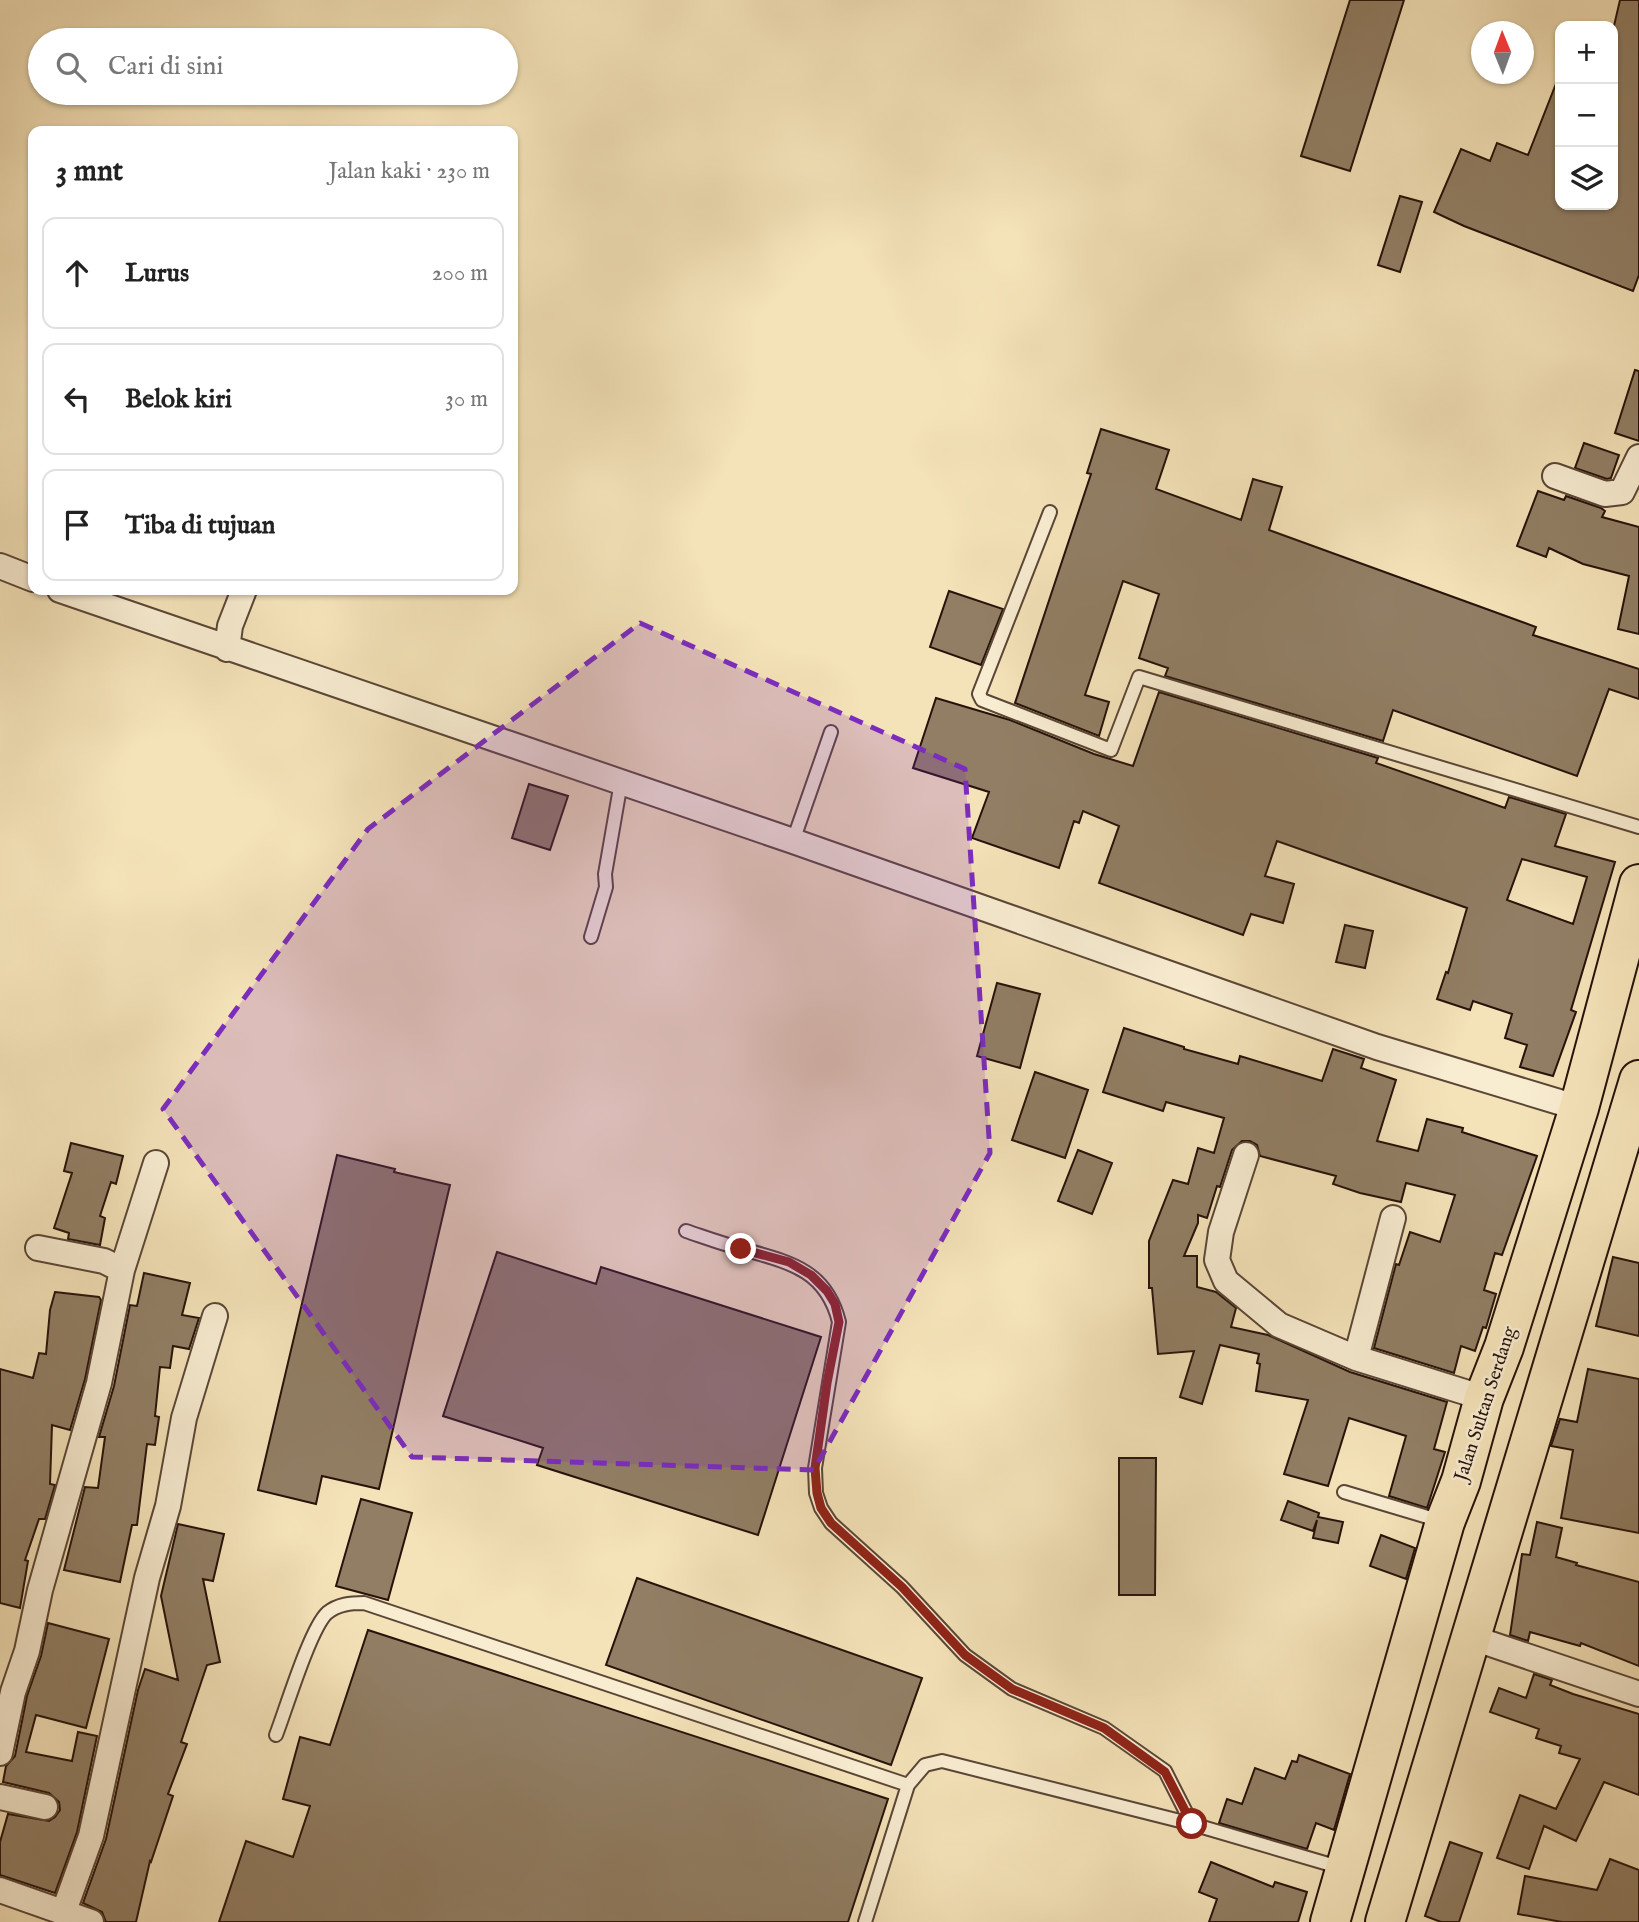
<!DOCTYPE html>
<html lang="id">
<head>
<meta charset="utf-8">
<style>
  :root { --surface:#fff; --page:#f6f6f6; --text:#222; --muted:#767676; --line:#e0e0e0 }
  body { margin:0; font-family:"IM FELL English",serif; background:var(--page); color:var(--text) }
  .controls { position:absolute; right:21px; top:21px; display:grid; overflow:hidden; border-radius:14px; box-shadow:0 2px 5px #0004 }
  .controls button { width:63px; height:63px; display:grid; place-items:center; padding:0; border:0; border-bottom:2px solid var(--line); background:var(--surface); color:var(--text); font:35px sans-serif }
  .compass { position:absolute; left:1471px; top:21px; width:63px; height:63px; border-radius:50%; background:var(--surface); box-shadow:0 2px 5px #0004; rotate:359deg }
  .stop { position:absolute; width:21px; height:21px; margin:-16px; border:5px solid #8f2418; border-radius:50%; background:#fff }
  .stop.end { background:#8f2418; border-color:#fff; box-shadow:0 2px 7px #0008 }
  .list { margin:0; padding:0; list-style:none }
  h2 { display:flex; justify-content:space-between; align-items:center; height:91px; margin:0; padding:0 28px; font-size:30px }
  h2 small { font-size:23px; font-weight:400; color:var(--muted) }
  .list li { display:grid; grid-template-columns:46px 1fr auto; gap:21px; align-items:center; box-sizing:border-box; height:112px; margin:0 14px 14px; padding:0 14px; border:2px solid var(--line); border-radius:14px }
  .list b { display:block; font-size:26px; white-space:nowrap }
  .list em { font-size:23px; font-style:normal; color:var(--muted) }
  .icon { flex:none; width:38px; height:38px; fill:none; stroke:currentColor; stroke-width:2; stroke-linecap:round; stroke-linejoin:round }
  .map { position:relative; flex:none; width:1639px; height:1922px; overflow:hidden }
  .search { position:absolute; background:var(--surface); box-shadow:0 2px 5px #0004; left:28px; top:28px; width:490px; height:77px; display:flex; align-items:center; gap:18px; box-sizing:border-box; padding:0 24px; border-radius:38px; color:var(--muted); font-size:26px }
  .panel { position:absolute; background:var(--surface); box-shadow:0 2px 5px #0004; left:28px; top:126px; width:490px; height:469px; border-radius:14px }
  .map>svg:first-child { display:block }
  .building { fill:#917e64; stroke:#26120a; stroke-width:2; fill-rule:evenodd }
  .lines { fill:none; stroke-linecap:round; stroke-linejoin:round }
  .service-casing { stroke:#5a4636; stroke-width:16 }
  .minor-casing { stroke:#5a4636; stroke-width:28 }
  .trunk-casing { stroke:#26120a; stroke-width:42 }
  .service { stroke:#f8ecd1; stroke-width:12 }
  .minor { stroke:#f8ecd1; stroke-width:24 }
  .trunk { stroke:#f4e2b8; stroke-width:38 }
  .route { stroke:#8f2418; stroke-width:9 }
  .marked { fill:#7b2cbf; fill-opacity:0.2; stroke:#7b2cbf; stroke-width:5; stroke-dasharray:14 9; stroke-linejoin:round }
  .labels { text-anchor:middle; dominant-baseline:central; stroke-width:5; stroke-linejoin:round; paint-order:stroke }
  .street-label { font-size:19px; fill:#26120a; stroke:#f8ecd1 }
</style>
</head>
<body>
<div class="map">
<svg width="1639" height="1922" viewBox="0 0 1639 1922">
  <rect width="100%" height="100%" fill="#f4e2b8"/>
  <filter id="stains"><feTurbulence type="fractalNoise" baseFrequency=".00286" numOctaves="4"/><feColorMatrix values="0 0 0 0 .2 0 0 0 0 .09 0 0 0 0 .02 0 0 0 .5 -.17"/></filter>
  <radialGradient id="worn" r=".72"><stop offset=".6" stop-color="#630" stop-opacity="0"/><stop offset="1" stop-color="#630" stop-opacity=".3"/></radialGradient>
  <!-- building -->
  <path class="building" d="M1350,0H1404L1350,171L1301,156Z
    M1620,0H1639V275L1633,291L1464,226L1434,212L1461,149L1490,161L1497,143L1528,155L1559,76L1560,205H1613V30Z
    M1400,196L1422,202L1400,272L1378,265Z
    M1635,370L1639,371V441L1615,433Z
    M1101,429L1169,450L1156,489L1241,520L1253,479L1282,487L1269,530L1536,627L1533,635L1639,669V699L1609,689L1577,776L1393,710L1383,741L1165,676L1168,668L1139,658L1159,594L1123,581L1085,695L1109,702L1099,736L1015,703L1091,474L1087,473Z
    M1584,443L1619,455L1611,478L1607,479L1575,468Z
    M1538,491L1564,500L1566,496L1601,508L1605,511L1602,517L1639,527V634L1618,629L1629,576L1583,564L1549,548L1546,557L1517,546Z
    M949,591L1003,609L981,665L930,647Z
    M1159,692L1378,758L1376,763L1505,808L1509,797L1566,814L1555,846L1615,862L1571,1010L1576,1012L1553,1076L1520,1067L1527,1045L1505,1038L1512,1014L1473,1001L1470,1010L1437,999L1446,972L1448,973L1467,908L1277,841L1265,876L1294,884L1283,923L1251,914L1243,935L1099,883L1119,826L1083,811L1079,823L1074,821L1059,868L972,838L989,792L913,768L936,698L1010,720L1094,754L1133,766ZM1522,859L1587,877L1573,924L1507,900Z
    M529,784L568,796L550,850L512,838Z
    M1345,925L1373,931L1365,968L1336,962Z
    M997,983L1040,994L1020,1068L977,1056Z
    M1124,1028L1184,1047V1049L1238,1064L1240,1056L1322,1081L1333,1049L1364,1059L1361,1068L1396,1080L1377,1141L1418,1151L1427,1119L1463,1128L1462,1132L1537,1156L1502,1255L1495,1253L1484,1290L1496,1294L1486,1328L1483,1327L1475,1351L1461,1346L1454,1373L1374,1348L1396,1264L1399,1265L1410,1232L1440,1242L1455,1195L1406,1183L1401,1202L1360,1193L1333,1184L1336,1176L1260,1156L1257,1145L1250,1141H1242L1232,1150L1220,1187L1217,1186L1207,1218L1198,1215V1223L1184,1256H1197V1287L1216,1292L1236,1308L1231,1327L1268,1335L1350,1372L1447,1402L1434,1449L1445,1452L1427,1508L1389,1496L1406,1436L1349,1418L1328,1486L1284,1474L1308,1400L1256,1391L1260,1364L1257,1363L1259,1354L1220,1345L1202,1404L1180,1397L1194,1351L1158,1354L1152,1288H1149V1241L1173,1180L1188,1184L1198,1148L1214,1153L1224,1118L1166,1102L1163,1111L1103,1092Z
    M1035,1072L1088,1090L1065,1158L1012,1140Z
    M71,1143L123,1156L116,1184L111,1182L100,1216L105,1218L100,1245L68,1239L69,1233L54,1228L72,1173L64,1171Z
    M1078,1150L1112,1163L1092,1214L1058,1201Z
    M337,1155L395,1169L394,1172L450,1185L379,1489L322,1476L316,1504L258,1490Z
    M497,1252L596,1284L601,1267L821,1337L758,1535L537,1465L543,1448L443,1416Z
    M1613,1257L1639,1263V1336L1596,1326Z
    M144,1273L190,1283L182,1315L199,1318L189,1349L173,1346L170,1368L160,1367L155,1416L159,1417L155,1445L147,1444L137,1525H132L120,1582L64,1570L85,1487L98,1488L105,1437H99L114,1386L130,1305L137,1306Z
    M55,1292L99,1297L101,1300L85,1379L70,1430L52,1425L50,1484L55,1485L45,1519H39L25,1560L28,1561L20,1608L0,1603V1369L33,1378L39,1353L46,1354L50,1310Z
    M1588,1369L1639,1379V1533L1561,1518L1573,1450L1551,1446L1560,1419L1577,1422Z
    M1119,1458H1156L1155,1595H1119Z
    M361,1499L412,1513L388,1600L336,1586Z
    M1288,1501L1319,1513L1318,1517L1343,1522L1338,1543L1313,1538L1317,1520L1313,1531L1281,1520Z
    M1537,1522L1562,1528L1556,1557L1577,1563L1576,1565L1639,1582V1666L1581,1643L1580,1646L1530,1632L1528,1641L1510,1635L1522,1554L1530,1555Z
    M178,1524L224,1534L213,1581L203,1579L220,1662L207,1665L181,1742L187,1744L168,1794L173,1796L151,1862L150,1861L136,1922H106L102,1912L83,1903L106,1839L138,1690L145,1669L178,1680L161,1596Z
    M1381,1535L1415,1548L1406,1579L1370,1566Z
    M637,1578L922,1678L891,1765L606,1665Z
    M48,1623L109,1639L86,1728L36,1715L26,1752L72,1761L78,1732L97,1736L77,1832L55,1893L0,1875V1842L8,1814L49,1821L55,1817L60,1810L59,1802L49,1793L3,1782L6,1766L15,1756L27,1696L41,1656Z
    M368,1630L888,1799L848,1922H219L246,1841L293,1857L310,1806L283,1799L300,1737L330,1745Z
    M1534,1674L1552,1680L1550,1685L1573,1694L1639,1714V1795L1604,1782L1576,1841L1544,1826L1529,1869L1497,1858L1520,1795L1556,1809L1580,1759L1559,1753L1561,1746L1536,1738L1539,1729L1490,1712L1499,1688L1526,1698Z
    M1299,1755L1350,1774L1334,1830L1316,1823L1307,1849L1219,1823L1227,1799L1242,1804L1255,1768L1285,1779L1292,1761L1297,1762Z
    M1450,1842L1482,1853L1459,1922H1441L1425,1916Z
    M1610,1859L1639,1870V1922H1562L1518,1914L1525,1876L1597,1890Z
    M1211,1862L1273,1887L1275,1882L1307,1892L1298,1922H1209L1217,1899L1199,1892Z"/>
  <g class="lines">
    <!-- service casing -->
    <g class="service-casing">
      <path id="service" d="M1050,512L979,694L982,700L1111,750L1139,677L1639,827
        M793,841L831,732
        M591,937L606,887L605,874L621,782
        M686,1231C704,1237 723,1244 742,1249C788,1262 826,1269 839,1322L815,1468L816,1493L821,1508L831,1523L902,1587L965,1655L1012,1689L1104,1728L1165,1771L1192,1824
        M1344,1492L1441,1521
        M276,1735C286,1709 310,1629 327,1613C338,1604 351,1603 364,1603L908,1785
        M865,1922L908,1785L925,1765L942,1761L1192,1824L1342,1868"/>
    </g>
    <!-- minor casing -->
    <g class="minor-casing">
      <path id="minor" d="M1555,476L1605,494L1622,492L1639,457
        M0,566L33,579
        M60,590L793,841L1377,1047L1579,1108
        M227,649L230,626L244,590
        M1246,1155L1221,1232L1217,1260L1226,1281L1279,1325L1356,1358L1484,1398
        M38,1248L104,1261L122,1270
        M1356,1358L1393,1218
        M1470,1637L1639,1694
        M0,1753L13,1692L27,1651L40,1590L99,1383L122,1270L156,1163
        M0,1797L45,1807
        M0,1890L91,1922
        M64,1911L91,1836L147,1578L168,1506L184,1418L215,1316"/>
    </g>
    <!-- trunk casing -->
    <g class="trunk-casing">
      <path id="trunk" d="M1330,1922L1445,1522L1461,1481L1484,1398L1504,1347L1579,1108L1639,884
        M1385,1922L1639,1080"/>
    </g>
    <!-- service -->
    <use href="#service" class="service"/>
    <!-- minor -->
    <use href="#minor" class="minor"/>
    <!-- trunk -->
    <use href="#trunk" class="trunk"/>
  </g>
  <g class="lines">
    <!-- route -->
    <path class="route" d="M741,1249L789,1262L811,1275L827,1291L835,1304L839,1322L827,1383L815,1468L817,1493L821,1508L831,1523L902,1587L965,1655L1012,1689L1104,1728L1165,1772L1192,1824"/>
  </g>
  <!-- marked area -->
  <path class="marked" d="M640,623L965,769L990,1153L814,1470L412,1457L163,1109L368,829Z"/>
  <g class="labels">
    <!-- street labels -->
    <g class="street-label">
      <text transform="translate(1486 1404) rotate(-72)">Jalan Sultan Serdang</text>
    </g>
  </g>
  <rect width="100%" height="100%" filter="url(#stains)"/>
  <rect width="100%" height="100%" fill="url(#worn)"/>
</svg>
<div class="controls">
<button>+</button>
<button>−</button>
<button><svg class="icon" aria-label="layers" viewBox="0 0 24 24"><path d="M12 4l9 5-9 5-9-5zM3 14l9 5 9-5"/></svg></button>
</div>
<svg class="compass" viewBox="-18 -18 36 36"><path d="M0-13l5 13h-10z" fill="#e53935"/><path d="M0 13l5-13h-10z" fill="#767676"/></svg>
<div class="stop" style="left:1192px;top:1824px"></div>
<div class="stop end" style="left:741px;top:1249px"></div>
<div class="search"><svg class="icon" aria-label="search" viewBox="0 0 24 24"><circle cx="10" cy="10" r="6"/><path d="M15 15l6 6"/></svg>Cari di sini</div>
<section class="panel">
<h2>3 mnt<small>Jalan kaki · 230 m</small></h2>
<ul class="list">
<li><svg class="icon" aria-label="ahead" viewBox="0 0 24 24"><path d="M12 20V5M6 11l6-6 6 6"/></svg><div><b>Lurus</b></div><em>200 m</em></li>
<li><svg class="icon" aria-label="left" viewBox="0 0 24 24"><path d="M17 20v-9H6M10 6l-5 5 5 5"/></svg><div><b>Belok kiri</b></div><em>30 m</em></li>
<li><svg class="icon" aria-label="arrive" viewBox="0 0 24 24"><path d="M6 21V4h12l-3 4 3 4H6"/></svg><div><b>Tiba di tujuan</b></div></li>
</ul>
</section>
</div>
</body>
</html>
